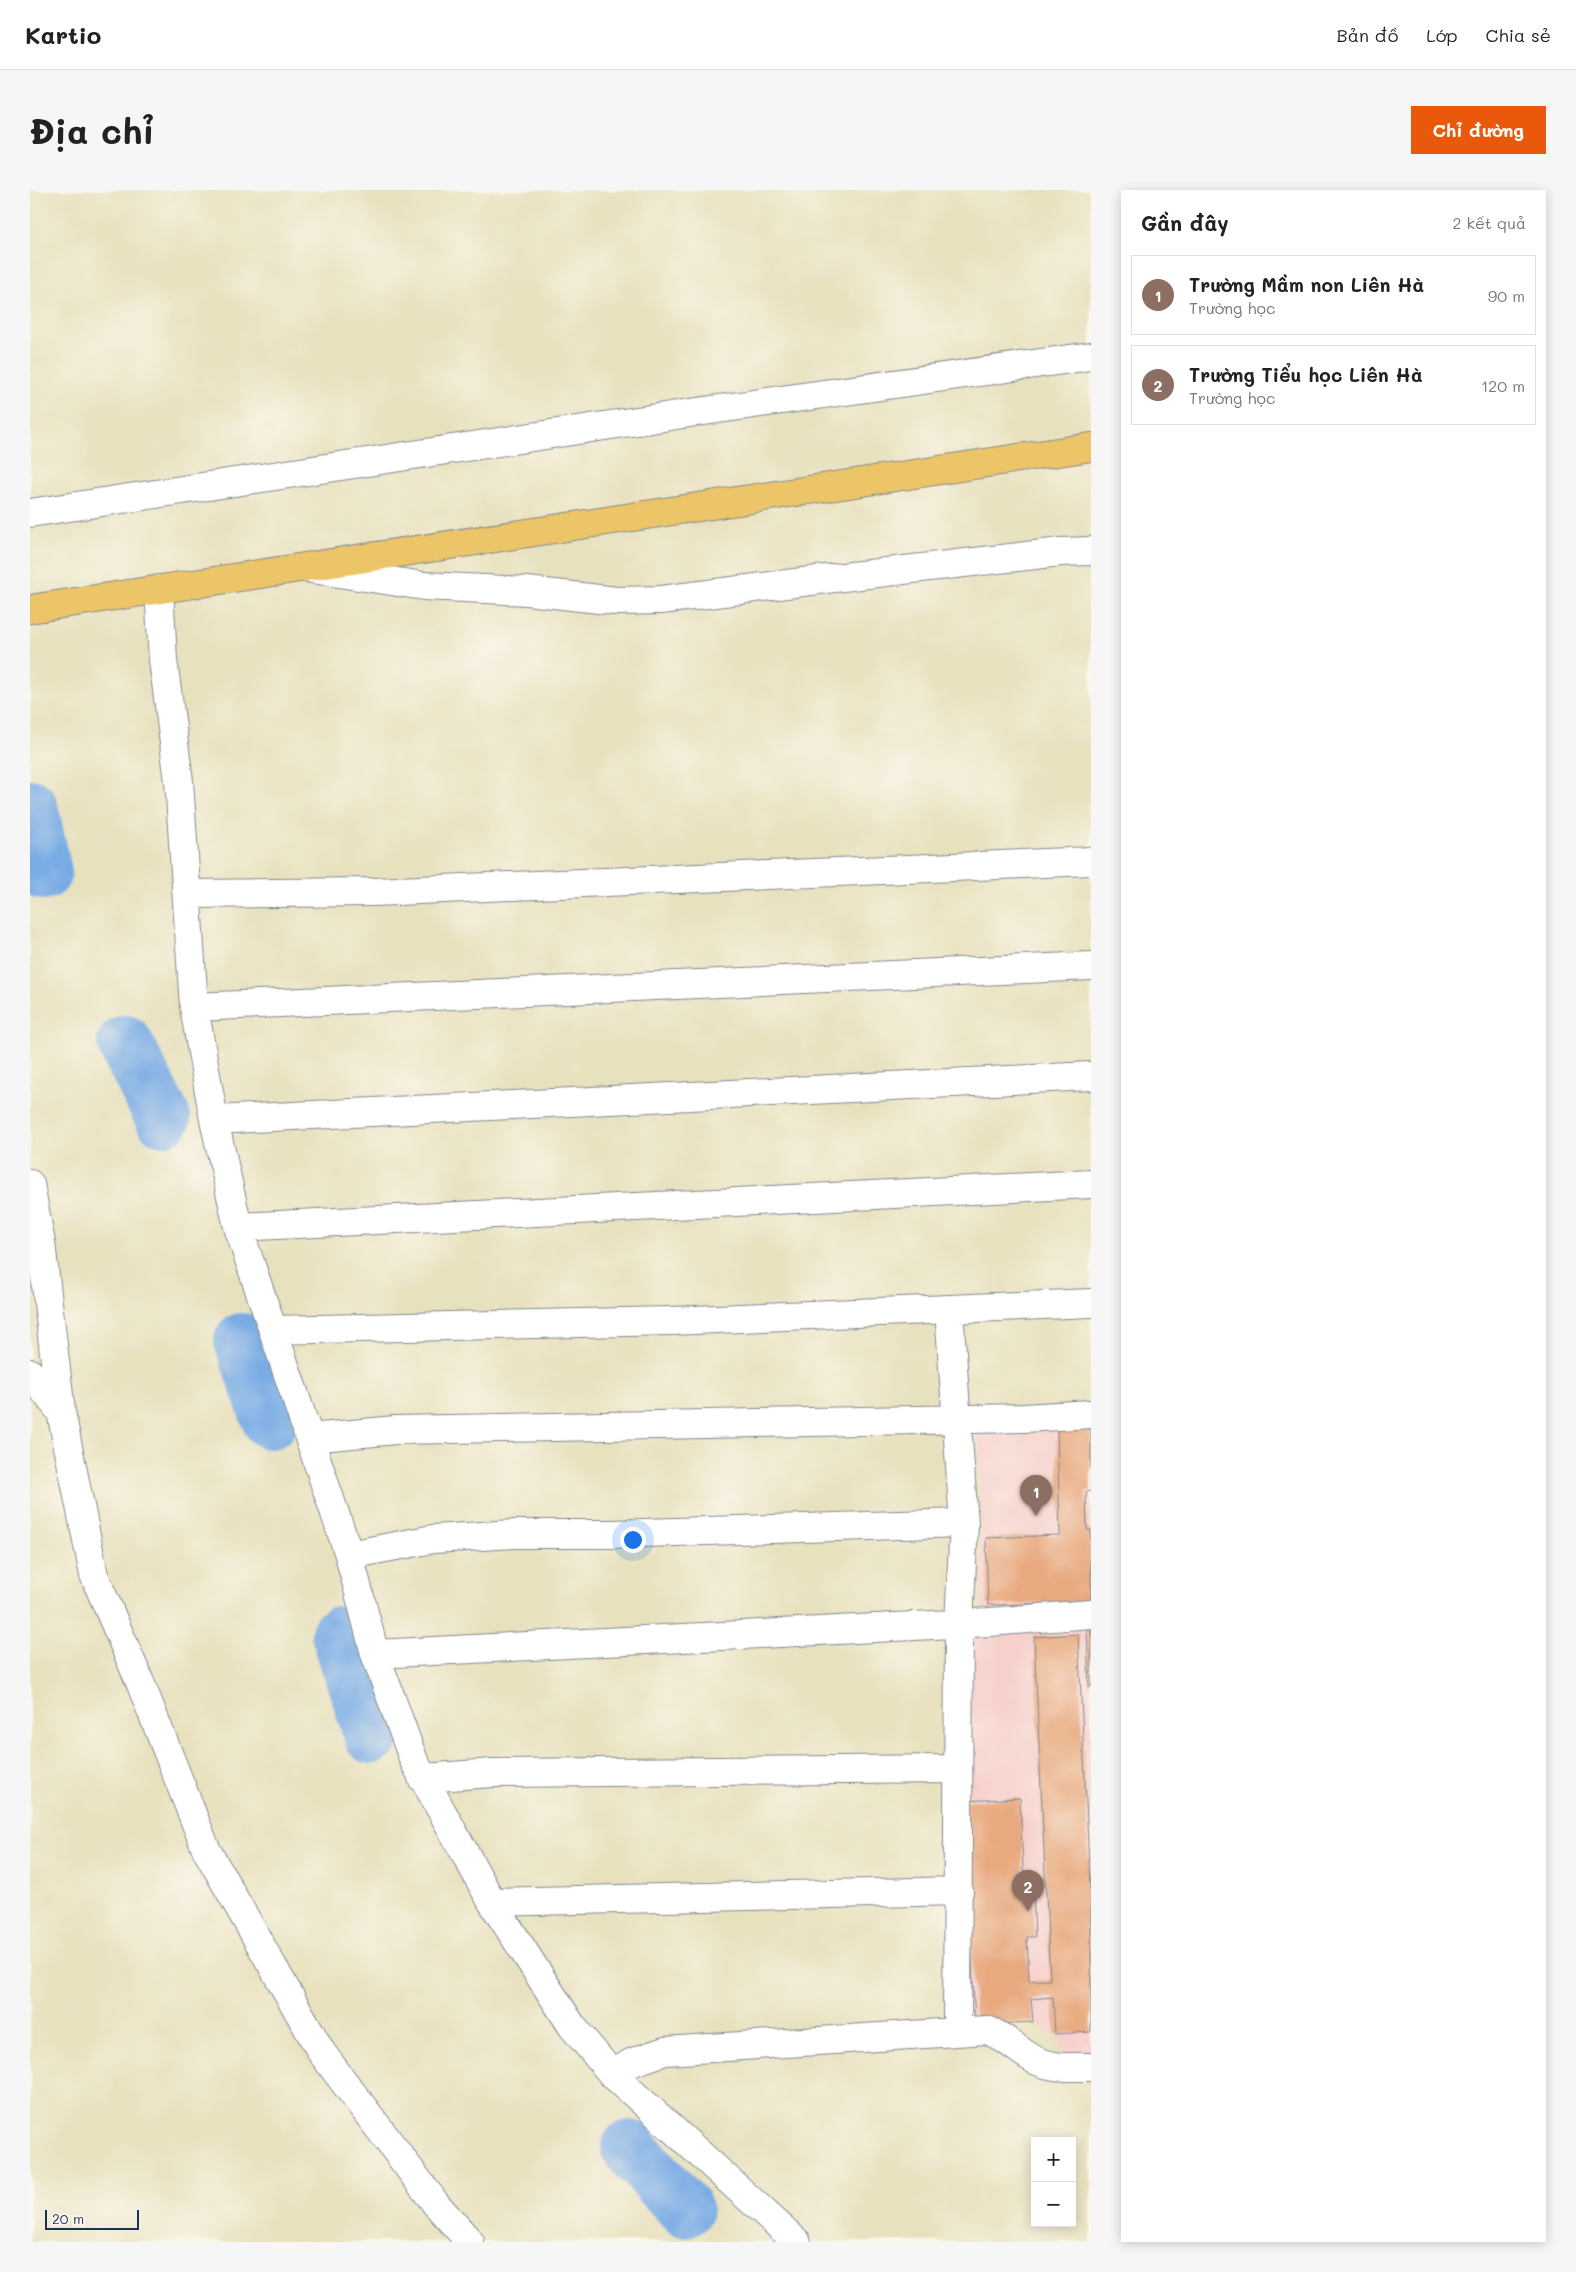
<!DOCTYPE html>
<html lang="vi">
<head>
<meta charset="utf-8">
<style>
  :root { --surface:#fff; --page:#f6f6f6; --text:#222; --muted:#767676; --line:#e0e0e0; --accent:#ea580c }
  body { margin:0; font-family:Mali,sans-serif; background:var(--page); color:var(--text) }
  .controls { position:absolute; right:15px; bottom:15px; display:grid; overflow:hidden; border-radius:0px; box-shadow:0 2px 12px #0003 }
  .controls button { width:45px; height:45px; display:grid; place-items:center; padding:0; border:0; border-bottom:1px solid var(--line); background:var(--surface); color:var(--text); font:25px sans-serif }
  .scale { position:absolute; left:15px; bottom:12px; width:94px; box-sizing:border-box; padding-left:5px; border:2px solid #1b2f5e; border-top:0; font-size:14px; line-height:18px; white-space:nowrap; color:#1b2f5e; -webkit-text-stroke:4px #fbf7ec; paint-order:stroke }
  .you { position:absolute; left:602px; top:1349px; width:18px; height:18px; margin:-12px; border:4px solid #fff; border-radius:50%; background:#1a73e8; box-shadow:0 0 0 8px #1a73e833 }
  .badge { display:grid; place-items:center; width:32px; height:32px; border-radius:50%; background:var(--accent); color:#fff; font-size:16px; font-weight:700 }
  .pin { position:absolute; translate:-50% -41px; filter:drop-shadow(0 1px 2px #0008) }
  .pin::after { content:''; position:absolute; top:26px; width:18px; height:15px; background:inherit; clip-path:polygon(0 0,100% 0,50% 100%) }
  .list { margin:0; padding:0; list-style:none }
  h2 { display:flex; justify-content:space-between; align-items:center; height:65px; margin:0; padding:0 20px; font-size:21px }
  h2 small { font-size:16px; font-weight:400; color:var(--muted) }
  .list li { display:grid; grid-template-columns:32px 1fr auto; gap:15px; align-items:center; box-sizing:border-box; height:80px; margin:0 10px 10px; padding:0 10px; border:1px solid var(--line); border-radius:0px }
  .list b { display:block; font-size:19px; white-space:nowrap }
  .list p { margin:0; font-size:16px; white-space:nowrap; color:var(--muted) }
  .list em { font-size:16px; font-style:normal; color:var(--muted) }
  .map { position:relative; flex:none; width:1061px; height:2052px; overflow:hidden; border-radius:0px }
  header { display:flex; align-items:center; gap:30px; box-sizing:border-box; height:70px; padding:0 25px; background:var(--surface); border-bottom:1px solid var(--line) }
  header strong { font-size:24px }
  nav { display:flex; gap:28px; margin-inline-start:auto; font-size:18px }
  .intro { display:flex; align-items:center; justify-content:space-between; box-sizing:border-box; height:120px; padding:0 30px }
  h1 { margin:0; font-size:35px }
  .button { padding:12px 22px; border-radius:0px; background:var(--accent); color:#fff; font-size:18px; font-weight:700 }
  main { display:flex; gap:30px; padding:0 30px }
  aside { flex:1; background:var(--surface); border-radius:0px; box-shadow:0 2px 12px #0003 }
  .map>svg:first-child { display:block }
  .built { fill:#f7d0cc }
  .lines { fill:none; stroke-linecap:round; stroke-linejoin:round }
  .river { stroke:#79ace5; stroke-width:56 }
  .building { fill:#e8a97f }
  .minor-casing { stroke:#82888e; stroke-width:30 }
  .major-casing { stroke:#82888e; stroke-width:30 }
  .minor { stroke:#fff; stroke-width:28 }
  .major { stroke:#edc569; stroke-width:28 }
</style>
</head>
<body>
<header>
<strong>Kartio</strong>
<nav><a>Bản đồ</a><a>Lớp</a><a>Chia sẻ</a></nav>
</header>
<div class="intro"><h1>Địa chỉ</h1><a class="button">Chỉ đường</a></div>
<main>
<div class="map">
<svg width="1061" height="2052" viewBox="0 0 1061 2052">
  <rect width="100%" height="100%" fill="#fbf7ec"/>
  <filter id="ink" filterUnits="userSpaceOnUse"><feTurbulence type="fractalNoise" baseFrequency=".02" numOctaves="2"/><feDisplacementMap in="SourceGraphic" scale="10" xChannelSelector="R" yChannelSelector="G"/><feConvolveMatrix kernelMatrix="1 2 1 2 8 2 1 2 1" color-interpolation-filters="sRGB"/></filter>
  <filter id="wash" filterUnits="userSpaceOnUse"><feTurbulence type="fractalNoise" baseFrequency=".0096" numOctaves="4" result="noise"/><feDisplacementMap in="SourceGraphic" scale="20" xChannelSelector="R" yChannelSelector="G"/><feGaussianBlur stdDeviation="1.12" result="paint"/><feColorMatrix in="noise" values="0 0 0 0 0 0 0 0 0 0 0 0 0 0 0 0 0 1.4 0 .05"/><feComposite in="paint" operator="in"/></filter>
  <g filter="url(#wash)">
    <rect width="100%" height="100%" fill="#e8e1be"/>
    <!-- built -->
    <path class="built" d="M1061,1232V1414L952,1419L949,1237Z
      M1061,1438V1864L1033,1865L1028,1847L1003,1832L936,1831L941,1443Z"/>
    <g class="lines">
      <!-- river -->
      <path class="river" d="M0,617L14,682
        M95,853L133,928
        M212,1151L240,1231
        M309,1444L342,1546
        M599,1958L655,2019"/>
    </g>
    <g id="blocks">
      <!-- building -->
      <path class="building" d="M1061,1236V1301L1056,1302L1057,1340H1061V1412L958,1415L956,1348L1030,1345L1027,1237Z
        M1057,1438H1061V1497H1059Z
        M1048,1444L1061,1716V1842L1025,1844L1023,1807L1001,1809L1003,1832L945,1835L935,1611L990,1608L994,1700H1003L1005,1747H997L999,1791L1020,1790L1004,1447Z"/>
    </g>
  </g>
  <g filter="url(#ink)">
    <use href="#blocks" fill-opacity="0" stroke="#82888e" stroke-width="1"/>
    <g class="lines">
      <!-- minor casing -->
      <g class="minor-casing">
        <path id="minor" d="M0,323L660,223L1061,166
          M282,379L394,396L497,401L587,411L631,410L804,388L1031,362L1061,361
          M129,399L133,470L149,591L164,817L184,930L208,1037L319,1365L345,1464L384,1571L462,1712L542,1836L582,1884L767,2052
          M157,704L344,702L1061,671
          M164,817L1061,776
          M184,930L1061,886
          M0,994L11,1053L31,1222L64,1385L110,1492L176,1659L292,1863L406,2014L440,2052
          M208,1037L1061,994
          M919,1120L934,1333L929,1433L927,1841
          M243,1140L641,1131L1061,1113
          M0,1183L31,1222
          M279,1248L366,1240L994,1228L1061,1224
          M319,1365L403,1349L484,1344H581L934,1333
          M345,1464L960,1432L1061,1424
          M392,1588L463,1583L927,1579
          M462,1712L929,1701
          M582,1884L603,1872L635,1861L957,1840C974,1846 985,1858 1000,1867C1018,1879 1040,1877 1061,1877"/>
      </g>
      <!-- major casing -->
      <g class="major-casing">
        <path id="major" d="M0,419L1061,257"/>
      </g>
      <!-- minor -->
      <use href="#minor" class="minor"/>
      <!-- major -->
      <use href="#major" class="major"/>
    </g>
  </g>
</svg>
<div class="controls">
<button>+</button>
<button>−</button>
</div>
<div class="scale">20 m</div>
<div class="you"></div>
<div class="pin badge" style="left:1006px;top:1326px;background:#8d6e63">1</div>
<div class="pin badge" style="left:998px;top:1721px;background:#8d6e63">2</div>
</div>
<aside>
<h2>Gần đây<small>2 kết quả</small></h2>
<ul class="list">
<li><span class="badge" style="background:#8d6e63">1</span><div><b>Trường Mầm non Liên Hà</b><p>Trường học</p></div><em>90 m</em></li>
<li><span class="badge" style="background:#8d6e63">2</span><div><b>Trường Tiểu học Liên Hà</b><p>Trường học</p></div><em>120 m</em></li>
</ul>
</aside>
</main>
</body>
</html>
